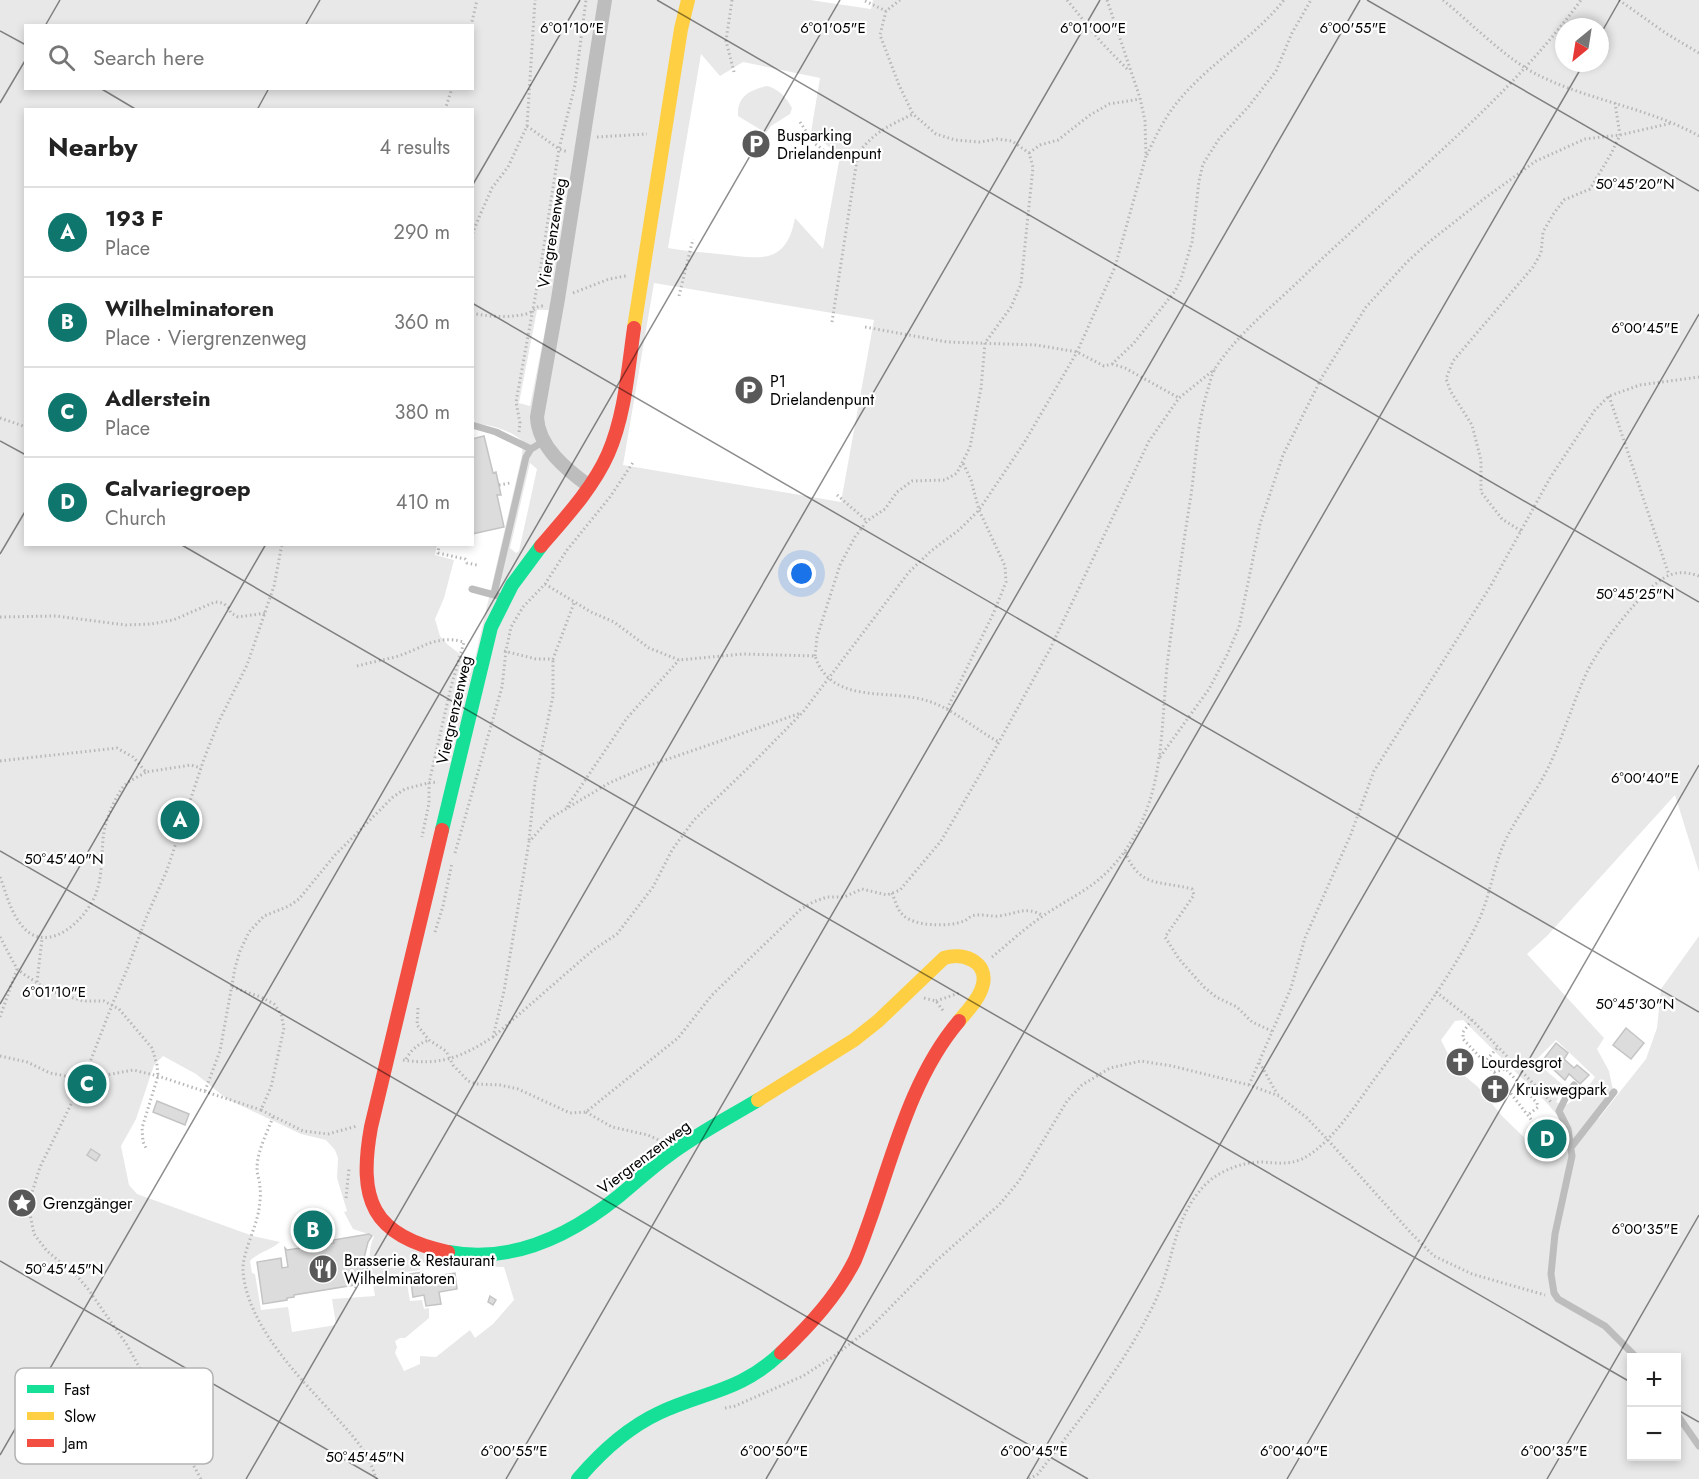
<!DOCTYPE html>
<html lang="en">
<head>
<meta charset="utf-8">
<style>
  :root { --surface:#fff; --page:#f6f6f6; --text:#222; --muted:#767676; --line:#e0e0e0; --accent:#0f766e }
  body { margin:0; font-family:Jost,sans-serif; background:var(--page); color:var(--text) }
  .controls { position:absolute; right:18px; bottom:18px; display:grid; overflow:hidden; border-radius:0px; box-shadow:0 3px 9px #0003 }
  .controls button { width:54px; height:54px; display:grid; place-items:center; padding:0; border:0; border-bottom:2px solid var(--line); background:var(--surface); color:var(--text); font:30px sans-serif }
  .compass { position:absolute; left:1555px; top:18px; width:54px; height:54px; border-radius:50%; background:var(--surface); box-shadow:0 3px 9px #0003; rotate:210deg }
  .you { position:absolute; left:802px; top:574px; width:21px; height:21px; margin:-15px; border:4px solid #fff; border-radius:50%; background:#1a73e8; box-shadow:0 0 0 9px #1a73e833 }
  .badge { display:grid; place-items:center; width:39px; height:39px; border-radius:50%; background:var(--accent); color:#fff; font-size:20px; font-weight:700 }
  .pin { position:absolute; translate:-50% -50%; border:3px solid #fff; box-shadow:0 2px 6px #0006 }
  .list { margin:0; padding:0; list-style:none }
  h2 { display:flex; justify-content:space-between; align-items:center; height:78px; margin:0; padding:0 24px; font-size:26px }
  h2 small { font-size:20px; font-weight:400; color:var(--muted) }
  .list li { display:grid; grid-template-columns:39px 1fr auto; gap:18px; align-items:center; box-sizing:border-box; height:90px; padding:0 24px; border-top:2px solid var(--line) }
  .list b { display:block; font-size:22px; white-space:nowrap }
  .list p { margin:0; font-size:20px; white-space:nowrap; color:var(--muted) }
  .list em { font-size:20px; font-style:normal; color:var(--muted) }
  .icon { flex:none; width:33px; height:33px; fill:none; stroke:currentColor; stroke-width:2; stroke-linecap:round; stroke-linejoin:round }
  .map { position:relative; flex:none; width:1699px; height:1479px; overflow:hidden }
  .search { position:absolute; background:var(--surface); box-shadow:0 3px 9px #0003; left:24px; top:24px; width:450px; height:66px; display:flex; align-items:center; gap:15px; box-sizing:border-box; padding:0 21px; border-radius:0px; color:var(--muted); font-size:22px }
  .panel { position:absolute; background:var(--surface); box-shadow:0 3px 9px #0003; left:24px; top:108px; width:450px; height:438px; border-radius:0px }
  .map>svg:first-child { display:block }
  .green { fill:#e8e8e8; fill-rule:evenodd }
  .building { fill:#dcdcdc; stroke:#c4c4c4; stroke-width:1.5 }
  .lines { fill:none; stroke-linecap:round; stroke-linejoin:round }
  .path { stroke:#b8b8b8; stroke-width:3; stroke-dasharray:1.5 3; stroke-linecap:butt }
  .lane { stroke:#bdbdbd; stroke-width:7 }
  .street { stroke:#bdbdbd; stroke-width:14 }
  .fast { stroke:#16e098; stroke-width:14 }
  .slow { stroke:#ffcf43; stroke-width:14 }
  .jam { stroke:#f24e42; stroke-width:14 }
  .ticks { fill:none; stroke:#000; stroke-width:1.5; stroke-opacity:0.45 }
  .labels { text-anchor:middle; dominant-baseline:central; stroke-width:4.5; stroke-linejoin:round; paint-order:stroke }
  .poi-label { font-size:16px; fill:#000; stroke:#fff; text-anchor:start }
  .street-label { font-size:16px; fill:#000; stroke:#fff }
  .key { fill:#fff; stroke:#b2b2b2; stroke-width:1.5 }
  .key-label { font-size:16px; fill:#000 }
  .ticks-label { font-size:15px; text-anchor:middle; fill:#000; stroke:#fff; stroke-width:4.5; stroke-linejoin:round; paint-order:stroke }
</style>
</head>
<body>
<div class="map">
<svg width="1699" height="1479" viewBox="0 0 1699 1479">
  <rect width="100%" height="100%" fill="#fff"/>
  <!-- green -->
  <path class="green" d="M0,0H810L871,9L873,0H1699V872L1675,795L1547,936L1527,954L1604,1038L1597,1049L1609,1071L1613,1090L1593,1121L1599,1118L1646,1059L1657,1028L1661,989L1699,936V1479H0ZM26,26H472V88H26ZM1564,27H1600V63H1564ZM701,54L720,76L743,62L820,78L811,132L840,156L823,249L795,218C786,267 758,258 719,254C702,252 684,251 668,248ZM26,110H472L473,411L475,424C489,423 514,432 523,442L522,455L475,658L461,655L447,644L440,636L435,619L444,598L454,560L435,555L437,544H26ZM654,283L874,320L841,502L623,465ZM537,310H549L530,406L519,403ZM530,463L537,469L519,551L516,553L510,548ZM1463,1020L1546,1102L1557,1115L1566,1136L1554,1148L1545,1154L1536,1149L1503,1117L1478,1087L1455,1068L1441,1040L1455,1021ZM1556,1040L1595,1077L1582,1095L1564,1106L1556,1102L1564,1086L1535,1061ZM163,1056L196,1074L227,1099L301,1134L326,1140L335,1150L338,1158L337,1178L347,1211L344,1212L353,1229L374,1236C365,1256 372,1276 375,1296L332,1299L336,1325L292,1332L288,1307L261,1310L255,1274L252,1273L250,1261C257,1253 271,1250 280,1242L253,1236L137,1194L129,1185L121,1146L136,1119L154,1065ZM420,1262L439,1265L504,1267L514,1300L493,1324L475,1338L470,1330L436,1357L420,1356V1364L404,1371L395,1353L397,1347L395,1341L400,1338H405L429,1318V1308L424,1309L422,1300L410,1301L405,1272L420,1270ZM1632,1358H1676V1456H1632Z
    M767,86C779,89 786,97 792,108L790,114L771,126L766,133L738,116C737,96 750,90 767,86Z"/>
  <!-- building -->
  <path class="building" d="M484,436L493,473L496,472L501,495H497L504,527L472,534V439Z
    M1626,1028L1644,1043L1631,1059L1613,1045Z
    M1556,1043L1568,1053L1564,1059L1574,1068L1577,1065L1589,1075L1580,1084L1569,1074L1565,1080L1543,1060Z
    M157,1101L189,1114L185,1125L153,1112Z
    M91,1149L100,1155L96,1161L87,1155Z
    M313,1222H318L321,1232H314Z
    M321,1225L322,1233L305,1235L304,1227Z
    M369,1234L372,1236L368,1242L364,1258L369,1282L356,1284L355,1288V1285L294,1295V1297L287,1298V1300L263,1304L257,1262L281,1258L282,1268L288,1267L285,1248L287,1250L334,1243L333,1240Z
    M423,1272V1278L455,1273L457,1289L439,1292L441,1304L426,1306L424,1295L413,1297L410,1274Z
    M490,1296L496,1300L493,1305L488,1302Z"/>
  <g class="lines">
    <!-- path -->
    <path class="path" d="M732,0L726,41L734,72
      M1067,0L1101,42L1129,71
      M1443,0C1471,23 1508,61 1540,76C1591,101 1649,108 1699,136
      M1619,0L1667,34L1699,53
      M865,1L886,11
      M471,26L477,0
      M445,110L452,88
      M800,122L814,143L833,157L858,153C877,130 887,127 913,114
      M527,126L559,149L568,152
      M597,137L647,134
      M1029,153L1040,145L1058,140L1090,115L1109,104L1140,99
      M1147,155C1156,135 1166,115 1180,99C1211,62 1254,38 1284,0
      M472,252L473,232L480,215L492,188L508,167L527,126L535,0
      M573,293L609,279L626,276
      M679,296L693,239
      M472,313C490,317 508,318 526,314C533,313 534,306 543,306
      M832,322L858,153
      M865,327L947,342L1036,345L1077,352L1104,366L1112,364L1134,343L1175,291L1181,279L1192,242L1199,181L1203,164L1219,139L1249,106L1276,71L1292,33L1311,0
      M1112,364L1125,368L1179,398
      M1609,396L1669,575
      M0,418L26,427
      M519,432L520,423L516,402L541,265L559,149L575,85L586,0
      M499,485L510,483
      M837,495L867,521
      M1521,531L1502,519L1481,492V460L1472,425L1451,392L1446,379L1453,361L1533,267L1541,253L1543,232L1554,213L1564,200L1590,189L1611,154L1620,135L1615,103
      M439,544L438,553L465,559L467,563L477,565
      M545,584L591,612L614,622L649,648L679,660L743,654L815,656C832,707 891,687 931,702C956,711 976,730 999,742
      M0,617L56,616L126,625L151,624L173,620L215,602L223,603L228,607L231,613L238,617L266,613
      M504,651L536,659H553L574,603
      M815,656L817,637L840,565L855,537L867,521L885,509L897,492L912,481L945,480L957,473L970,447L981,388L985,343L1011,307L1021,284L1033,167L1029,153L1012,141L997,139L980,142L955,140L936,134L913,114L899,85L880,35L886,11L900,0
      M357,666C369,663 382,660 395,657C423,649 434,634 464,642L451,687L429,783V803L422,837
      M947,709L994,612L1006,582L1005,566L979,510L971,480L963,463
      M1160,757L1209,689L1227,655L1239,627L1260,524L1283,455L1322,377L1366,307L1407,262L1429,242L1485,198L1536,161L1585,139L1620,135L1672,123
      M0,761L117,748L133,757L146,772L191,765L201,768
      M567,807L627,718L679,660
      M529,840L535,782L553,696V659
      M1125,852C1141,889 1159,880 1192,889L1194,895L1165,937L1179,959L1204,987L1216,997L1237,1007L1252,1022L1272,1031
      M455,853L502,687L506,651L511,627L523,607L545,584L567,550L610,497L634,461
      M0,877C7,895 10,912 23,927C48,956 87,919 96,893C105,870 99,843 107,820C109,812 120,788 126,784C132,779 140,776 146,772
      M892,893C895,900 897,909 902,914C913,927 950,927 964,921C967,920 969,917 972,916C980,913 991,917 999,916C1017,914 1026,905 1043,916
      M435,932L443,906L452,863
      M0,937L17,969L25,975L48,990L83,1001H104L119,1009L152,1048L157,1065L158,1076L142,1128L143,1142L147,1150
      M992,957C1009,943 1025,928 1043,916C1066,900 1092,889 1111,868C1165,809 1160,741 1167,666C1174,609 1182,552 1191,495C1196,459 1197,424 1208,389C1210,382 1212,373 1216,367C1240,331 1277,303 1307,273C1400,184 1505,104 1581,0
      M37,982L42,939
      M232,987L261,997L274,1004L281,1014L284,1028L271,1087L261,1110L303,1131L328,1134L357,1126
      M1436,992L1472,1020L1552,1103
      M924,998L936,1001L944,1012
      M936,1001L959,993
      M418,1008L417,1025L429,1040L446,1051L453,1065L468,1081L477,1084L500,1085L518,1089L570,1113L586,1112L678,1038L712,995L801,909L813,902L827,897H844L862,889L887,895L900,890L941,841L999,742L1050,649L1149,441L1179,398L1215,369
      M0,1017L17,969
      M1472,1020L1463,1032V1039L1494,1072L1537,1127
      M493,1037L504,991L529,842L549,819L609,783L648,766L801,713
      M0,1056L27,1062L50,1073L71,1077H96L133,1070L158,1076L261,1110
      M406,1059C412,1049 418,1044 429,1040
      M403,1060C440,1066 462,1057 493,1037L593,950L617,934L653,887L672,850L694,820L749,767L803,712L909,572L931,551L959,530L979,510L1024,443L1077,352L1115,267L1146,156L1145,121L1140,98L1107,0
      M1259,1063C1267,1073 1270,1084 1278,1094
      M1484,1063L1498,1047
      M1494,1072L1506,1069L1537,1103L1538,1107L1528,1115
      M1249,1085L1291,988L1305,938L1351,834L1374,771L1490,587L1550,478L1595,410L1609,396L1640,385L1699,377
      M205,1091L220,1051L235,968L240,951L249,932L264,916L289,906L299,899L335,855L393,797L405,789L432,782L438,783
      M586,1112L612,1127L648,1135L661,1141
      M273,1117C267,1133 257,1151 257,1169C257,1175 260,1181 260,1187C261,1194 260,1202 259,1209C256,1229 242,1253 243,1271C247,1325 299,1377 334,1415C352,1435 369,1452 376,1479
      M1532,1141C1532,1133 1534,1129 1541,1124L1552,1125
      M346,1198L349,1169
      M725,1408L735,1406L803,1376L834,1356L868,1330L936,1261L999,1205L1019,1181L1067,1101L1082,1085L1110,1068L1141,1061L1172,1066L1249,1085L1279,1096L1307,1118L1327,1139L1411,1233L1434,1256L1472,1274L1545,1295
      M201,1479L127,1345L88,1289L77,1276L47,1251L34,1234L30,1214V1199L40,1167L84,1078L112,1005L128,967L146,918L167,870L204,759L219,721L247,665L274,586L282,544
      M1029,1479L1038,1474C1075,1425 1114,1378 1143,1325C1150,1312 1158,1297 1163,1282C1175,1247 1177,1215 1204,1186C1218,1171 1242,1162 1262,1162C1277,1163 1288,1165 1302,1159C1330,1145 1355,1106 1373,1081C1410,1031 1449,980 1477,924C1490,898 1493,867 1505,841C1517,816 1535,794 1547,770C1563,738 1572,704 1587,672C1598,648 1646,583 1670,575C1680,571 1690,573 1699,576"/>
    <!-- lane -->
    <path class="lane" d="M472,425L496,432L531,449
      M472,589L498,596
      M494,594L526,457L531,449L544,441
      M1574,1085L1566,1097L1559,1111L1568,1129L1572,1156L1555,1234L1551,1274L1554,1293L1558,1299L1605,1326L1637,1358
      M1572,1146L1614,1092
      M1676,1413L1699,1446"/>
    <!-- street -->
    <path class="street" d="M589,486C567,470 538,447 537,417L558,299L605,0"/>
    <!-- fast -->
    <path class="fast" d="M442,830L491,627L512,585L541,546
      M448,1252C512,1264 571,1235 619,1196C636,1182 651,1168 669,1155C697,1134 728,1118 758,1100
      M578,1479C601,1452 627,1428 659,1413C706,1391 740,1392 781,1353"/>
    <!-- slow -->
    <path class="slow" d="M634,328L681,29L688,0
      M758,1100L854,1040L878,1021L944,958C962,952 988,961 983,984C980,998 968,1010 959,1021"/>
    <!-- jam -->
    <path class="jam" d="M541,546C565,518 593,488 608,454C625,415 628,370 634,328
      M442,830L371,1127C358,1199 371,1236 448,1252
      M781,1353C810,1325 837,1296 855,1260C861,1246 866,1231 871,1217C894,1151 913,1075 959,1021"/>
  </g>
  <!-- ticks -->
  <path class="ticks" d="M657,0L1699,602M1367,0L1699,191M45,26L60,0M305,26L320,0M0,31L26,45M1600,35L1620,0M100,88L137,110M0,103L26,59M257,110L269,88M472,186L580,0M472,303L1699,1012M0,441L26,455M180,544L1632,1383M0,554L26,510M0,851L1088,1479M0,1004L266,544M0,1261L378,1479M1676,1409L1699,1422M0,1455L840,0M246,1479L1100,0M506,1479L1360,0M766,1479L1584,63M1027,1479L1699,314M1287,1479L1699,765M1547,1479L1699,1215"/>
  <!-- icons -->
  <defs>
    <g id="parking-disc" transform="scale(1.5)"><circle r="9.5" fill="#595959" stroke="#fff"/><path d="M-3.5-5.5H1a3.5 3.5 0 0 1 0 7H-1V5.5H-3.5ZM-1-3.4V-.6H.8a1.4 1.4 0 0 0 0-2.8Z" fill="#fff"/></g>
    <g id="church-disc" transform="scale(1.5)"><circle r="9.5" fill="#595959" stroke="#fff"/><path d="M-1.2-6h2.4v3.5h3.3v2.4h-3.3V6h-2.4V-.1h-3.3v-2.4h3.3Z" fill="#fff"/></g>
    <g id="sight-disc" transform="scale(1.5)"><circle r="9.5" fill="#595959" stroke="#fff"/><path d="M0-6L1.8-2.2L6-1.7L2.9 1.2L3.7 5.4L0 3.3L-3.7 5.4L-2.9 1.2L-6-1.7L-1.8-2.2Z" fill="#fff"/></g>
    <g id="restaurant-disc" transform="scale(1.5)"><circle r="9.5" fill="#595959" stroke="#fff"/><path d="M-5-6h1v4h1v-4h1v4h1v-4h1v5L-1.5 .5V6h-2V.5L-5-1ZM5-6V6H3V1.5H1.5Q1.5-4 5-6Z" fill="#fff"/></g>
  </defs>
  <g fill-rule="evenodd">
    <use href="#parking-disc" x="756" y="144"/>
    <use href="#parking-disc" x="749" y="390"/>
    <use href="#church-disc" x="1460" y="1062"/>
    <use href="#church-disc" x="1495" y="1089"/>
    <use href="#sight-disc" x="22" y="1203"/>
    <use href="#restaurant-disc" x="323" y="1269"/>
  </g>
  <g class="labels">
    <!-- poi labels -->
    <g class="poi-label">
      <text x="777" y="135">Busparking<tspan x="777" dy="18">Drielandenpunt</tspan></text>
      <text x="770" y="381">P1<tspan x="770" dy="18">Drielandenpunt</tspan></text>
      <text x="1481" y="1062">Lourdesgrot</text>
      <text x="1516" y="1089">Kruiswegpark</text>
      <text x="43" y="1203">Grenzgänger</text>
      <text x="344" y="1260">Brasserie &amp; Restaurant<tspan x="344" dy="18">Wilhelminatoren</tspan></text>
    </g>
    <!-- street labels -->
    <g class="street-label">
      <text transform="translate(552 233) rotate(-81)">Viergrenzenweg</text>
      <text transform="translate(454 710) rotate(-77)">Viergrenzenweg</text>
      <text transform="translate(644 1157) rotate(-37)">Viergrenzenweg</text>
    </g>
  </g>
  <!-- legend -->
  <rect x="15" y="1368" width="198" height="96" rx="9" class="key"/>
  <rect x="27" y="1385" width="27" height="8" fill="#16e098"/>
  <rect x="27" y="1412" width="27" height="8" fill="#ffcf43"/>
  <rect x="27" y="1439" width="27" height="8" fill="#f24e42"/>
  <g class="key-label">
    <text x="64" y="1395">Fast</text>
    <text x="64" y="1422">Slow</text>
    <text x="64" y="1449">Jam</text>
  </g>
  <g class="ticks-label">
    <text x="572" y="33">6°01'10"E</text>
    <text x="833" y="33">6°01'05"E</text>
    <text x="1093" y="33">6°01'00"E</text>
    <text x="1353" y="33">6°00'55"E</text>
    <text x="1635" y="189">50°45'20"N</text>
    <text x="1645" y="333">6°00'45"E</text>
    <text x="1635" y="599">50°45'25"N</text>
    <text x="1645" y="783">6°00'40"E</text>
    <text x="64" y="864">50°45'40"N</text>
    <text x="54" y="997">6°01'10"E</text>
    <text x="1635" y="1009">50°45'30"N</text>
    <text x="1645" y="1234">6°00'35"E</text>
    <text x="64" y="1274">50°45'45"N</text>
    <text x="514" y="1456">6°00'55"E</text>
    <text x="774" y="1456">6°00'50"E</text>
    <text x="1034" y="1456">6°00'45"E</text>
    <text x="1294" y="1456">6°00'40"E</text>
    <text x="1554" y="1456">6°00'35"E</text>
    <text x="365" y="1462">50°45'45"N</text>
  </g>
</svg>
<div class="controls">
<button>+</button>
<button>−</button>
</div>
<svg class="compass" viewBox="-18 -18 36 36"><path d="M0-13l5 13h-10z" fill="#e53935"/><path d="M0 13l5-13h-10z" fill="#767676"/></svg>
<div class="you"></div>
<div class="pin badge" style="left:180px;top:820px">A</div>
<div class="pin badge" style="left:313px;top:1230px">B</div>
<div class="pin badge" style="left:87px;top:1084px">C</div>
<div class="pin badge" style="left:1547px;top:1139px">D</div>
<div class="search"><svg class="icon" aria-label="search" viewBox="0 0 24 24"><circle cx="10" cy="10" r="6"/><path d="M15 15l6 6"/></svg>Search here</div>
<section class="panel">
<h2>Nearby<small>4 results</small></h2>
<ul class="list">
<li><span class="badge">A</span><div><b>193 F</b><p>Place</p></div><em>290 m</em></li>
<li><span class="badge">B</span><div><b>Wilhelminatoren</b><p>Place · Viergrenzenweg</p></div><em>360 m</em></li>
<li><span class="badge">C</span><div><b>Adlerstein</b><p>Place</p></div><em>380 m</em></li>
<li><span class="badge">D</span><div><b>Calvariegroep</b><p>Church</p></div><em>410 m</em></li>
</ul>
</section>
</div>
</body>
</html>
